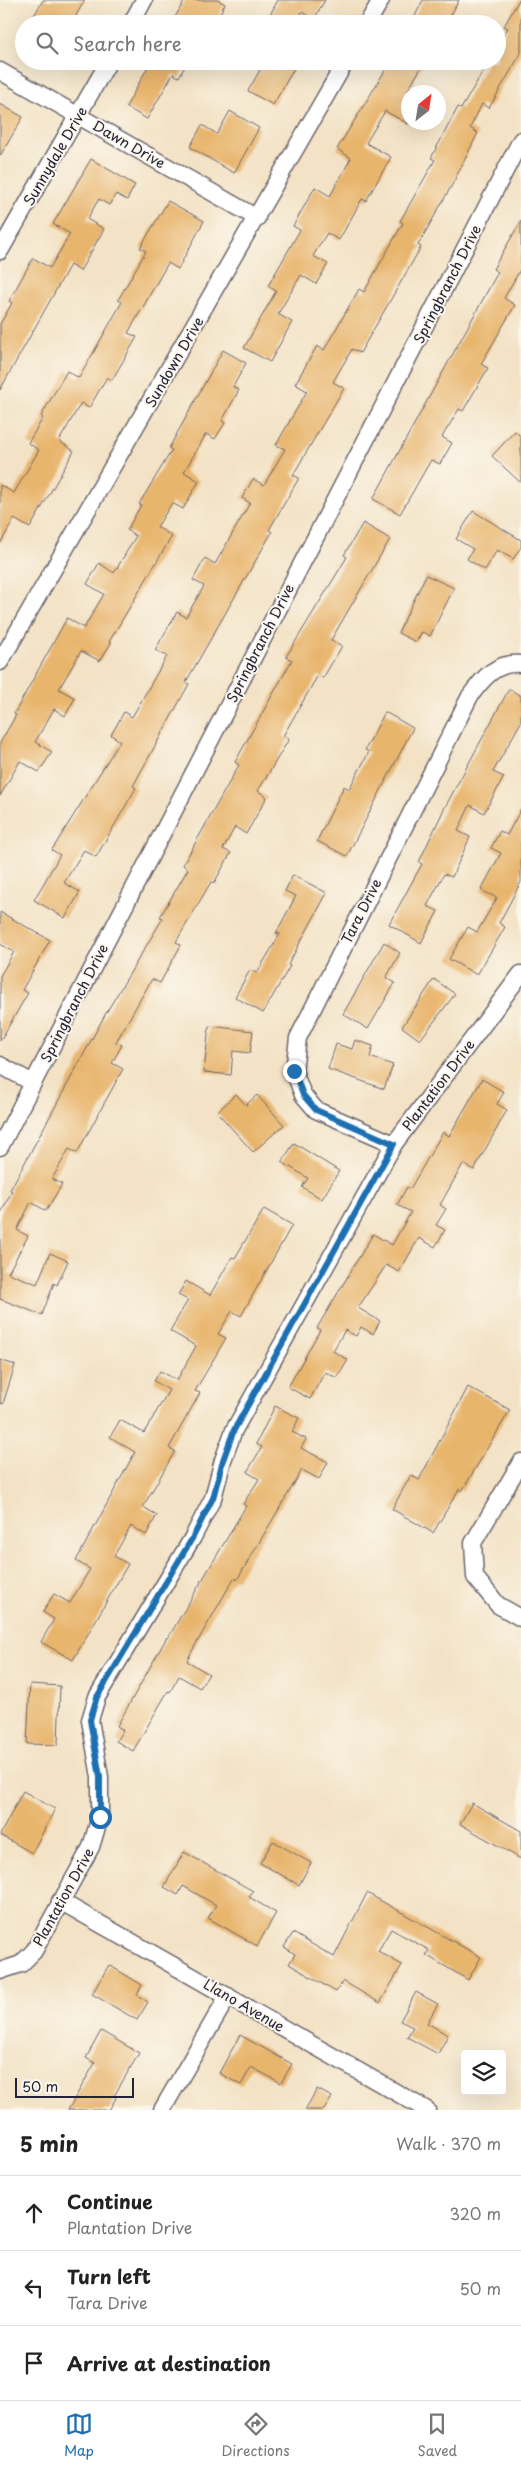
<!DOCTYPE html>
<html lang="en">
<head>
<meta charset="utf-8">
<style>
  :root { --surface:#fff; --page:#f2f2f2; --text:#222; --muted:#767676; --line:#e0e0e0; --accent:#1f6fb2 }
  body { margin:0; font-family:"Playpen Sans",sans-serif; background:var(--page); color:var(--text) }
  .controls { position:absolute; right:15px; bottom:15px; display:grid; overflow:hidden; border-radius:5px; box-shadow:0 5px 20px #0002 }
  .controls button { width:45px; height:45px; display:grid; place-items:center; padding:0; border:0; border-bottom:1px solid var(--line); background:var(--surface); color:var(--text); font:25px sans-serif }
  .compass { position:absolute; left:401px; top:85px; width:45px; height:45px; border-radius:50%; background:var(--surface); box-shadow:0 5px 20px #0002; rotate:30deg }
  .scale { position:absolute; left:15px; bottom:12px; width:119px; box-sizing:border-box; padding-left:5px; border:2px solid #22223b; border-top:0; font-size:14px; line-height:18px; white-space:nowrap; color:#22223b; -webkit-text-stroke:4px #fbf7ec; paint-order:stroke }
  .stop { position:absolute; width:15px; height:15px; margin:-11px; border:4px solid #1f6fb2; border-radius:50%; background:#fff }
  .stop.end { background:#1f6fb2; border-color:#fff; box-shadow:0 1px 5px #0008 }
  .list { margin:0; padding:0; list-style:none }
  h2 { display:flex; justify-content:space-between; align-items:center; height:65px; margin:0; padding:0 20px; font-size:21px }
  h2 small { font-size:16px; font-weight:400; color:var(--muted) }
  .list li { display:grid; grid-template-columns:32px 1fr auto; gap:15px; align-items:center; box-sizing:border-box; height:75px; padding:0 20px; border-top:1px solid var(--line) }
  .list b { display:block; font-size:19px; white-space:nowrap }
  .list p { margin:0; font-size:16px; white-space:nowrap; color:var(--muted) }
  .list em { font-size:16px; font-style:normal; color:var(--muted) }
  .icon { flex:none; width:28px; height:28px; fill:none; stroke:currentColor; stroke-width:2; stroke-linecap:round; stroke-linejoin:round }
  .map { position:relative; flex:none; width:521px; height:2110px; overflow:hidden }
  .search { position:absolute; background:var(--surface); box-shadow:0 5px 20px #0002; left:15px; right:15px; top:15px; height:55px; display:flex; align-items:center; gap:12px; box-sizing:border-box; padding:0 18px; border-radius:28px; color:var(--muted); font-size:19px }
  .sheet { height:290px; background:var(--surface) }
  nav { display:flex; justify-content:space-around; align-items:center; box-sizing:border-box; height:70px; border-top:1px solid var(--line); background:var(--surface); font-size:14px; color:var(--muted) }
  nav a { display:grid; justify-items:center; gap:2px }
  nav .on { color:var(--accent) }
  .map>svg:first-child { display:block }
  .building { fill:#e8b56d }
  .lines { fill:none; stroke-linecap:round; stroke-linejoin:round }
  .minor-casing { stroke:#6b656b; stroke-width:19 }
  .minor { stroke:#fff; stroke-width:16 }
  .route { stroke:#1f6fb2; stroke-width:6 }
  .labels { text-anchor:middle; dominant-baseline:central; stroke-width:4; stroke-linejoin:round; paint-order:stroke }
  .street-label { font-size:14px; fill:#22223b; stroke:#fbf7ec }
</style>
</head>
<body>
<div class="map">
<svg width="521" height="2110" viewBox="0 0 521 2110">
  <rect width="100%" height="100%" fill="#fbf7ec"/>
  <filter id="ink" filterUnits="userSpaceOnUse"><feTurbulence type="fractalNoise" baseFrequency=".02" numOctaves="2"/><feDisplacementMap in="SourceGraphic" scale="10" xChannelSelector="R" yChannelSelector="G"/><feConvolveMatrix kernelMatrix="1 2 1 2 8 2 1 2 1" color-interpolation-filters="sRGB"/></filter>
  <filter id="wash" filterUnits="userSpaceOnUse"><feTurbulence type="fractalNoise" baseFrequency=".0096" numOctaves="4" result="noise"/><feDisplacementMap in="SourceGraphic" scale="20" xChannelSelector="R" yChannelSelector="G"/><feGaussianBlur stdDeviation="1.12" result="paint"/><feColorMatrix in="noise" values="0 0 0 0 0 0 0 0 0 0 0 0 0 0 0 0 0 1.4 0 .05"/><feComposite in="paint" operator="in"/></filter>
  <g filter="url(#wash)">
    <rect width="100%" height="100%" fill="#f3e2c5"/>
    <g id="blocks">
      <!-- building -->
      <path class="building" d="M43,0H85L71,24H29Z
        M185,0H218L225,4L214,24H171Z
        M278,0H325L314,19L302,12L295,24H265Z
        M423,0H459L446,24H430L415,16Z
        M519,0H521V53L489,108L482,104L470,128L478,133L452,185L418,245L421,247L360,353L352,349L333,382L344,388L293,475L299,478L269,530L272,532L186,682L189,684L133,786L136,788L96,857L84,850L64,883L80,892L65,918L34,900L60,855L52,850L120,741L111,735L124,712L132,717L167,656L155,650L177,612L186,617L204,586L193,580L205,558L215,564L250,503L242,498L253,479L264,485L285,449L276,445L307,391L295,384L317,346L324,350L359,289L364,292L403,223L400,221L435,160L431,158L458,107L461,109L489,61H497V46L508,28L504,26Z
        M151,61H188L179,77L173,74L147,119L126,107Z
        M245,61H288L296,65L273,105L248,91L260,70Z
        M391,61H425L408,90V124L385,111L366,143L391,157L366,201L362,199L339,240L327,233L313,256L328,264L316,284L301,275L278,314L292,322L270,362L244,348L276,291L268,286L300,230L293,226L315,187L330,196L351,158L337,149Z
        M0,104L23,117L0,156Z
        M230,111L259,128L234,173L190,147L202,125L217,134Z
        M91,159L135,185L127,200L116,194L109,205L99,199L87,219L104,229L80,271L70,265L0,390V324L12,303L9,301L33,258L50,268L70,234L53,224Z
        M168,201L204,221L178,269L168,263L128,333L137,337L112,380L107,377L89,408L81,403L59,441L74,451L30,528L14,519L0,544V485L14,493L39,450L28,443L43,418L41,416L67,371L79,378L122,302L118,300L146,251L140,248Z
        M521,221V268L504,298L515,305L481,364L488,368L463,411L459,409L442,437L452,443L440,464L431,460L400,514L373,499L498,272L493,269Z
        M223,350L246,363L233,387L239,390L222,421L225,423L215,439L206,434L184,472L199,481L183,509L172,503L157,527L172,536L109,642L111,643L100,661L81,651L59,689L75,698L65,716L54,709L35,742L52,752L39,772L20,761L0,796V743L16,715L14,714L67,618L84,628L104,594L87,584L99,563L114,573L136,536L127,530L141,505L139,504L172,450L169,448Z
        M515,431L521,437V483L492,456Z
        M473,511L521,540V547L513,559L497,550L485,570L467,559L473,549L456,539Z
        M363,523L390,539L331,640L342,646L323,678L318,675L283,736L289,739L258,791L267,797L246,834L235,827L223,849L231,853L214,883L211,882L176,942L181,945L160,983L152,979L116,1042L122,1045L112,1063L123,1069L77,1153L69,1149L52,1179L62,1184L46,1211L31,1202L17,1230L28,1236L8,1273L37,1284L50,1253L68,1261L57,1285L54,1283L42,1315L0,1299V1215L12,1191L10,1190L106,1013L163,918L160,917L188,869L183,865L239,765L235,762L292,660L286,657L347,557L344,555Z
        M426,575L454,588L430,636L422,632L416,642L398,633Z
        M509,689L521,696V722L493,772L504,777L484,813L470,805L458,831L470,837L452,877L444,874L427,906L438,911L421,943L389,924L422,864L419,862L444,809Z
        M385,712L413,728L347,856L317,841L344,786L349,789L369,752L365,750Z
        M521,809V882L499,923L505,927L477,975L449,959L468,927L477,932L497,898L481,890L501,853L491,848L500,831L507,835Z
        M293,875L327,893L288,965L290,966L263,1013L235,997L250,970L257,973L280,934L276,933L296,896L285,891Z
        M0,912L50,940L22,990L28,993L0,1041V976L14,952L0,944Z
        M384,942L400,953L386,978L395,983L368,1029L343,1014Z
        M434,979L455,994L420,1040L402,1027Z
        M209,1026L253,1031L250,1053L233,1051L231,1075L204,1072Z
        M355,1040L373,1046L370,1057L393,1065L384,1089L328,1069L336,1044L352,1049Z
        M482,1079L504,1092L497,1104L507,1110L474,1170L463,1164L440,1205L446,1209L436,1225L445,1230L435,1247L419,1238L399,1272L386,1265L358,1308L380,1321L373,1334L361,1327L356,1336L345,1330L333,1351L348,1360L337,1378L325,1372L310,1399L288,1387L320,1330L317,1328L373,1234L392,1245L411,1212L397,1205L407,1187L410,1189L443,1132L449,1136Z
        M236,1094L246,1105L257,1095L284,1125L253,1152L217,1112Z
        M294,1143L339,1171L322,1199L302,1187L308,1178L282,1162Z
        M264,1209L292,1225L241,1316L232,1311L218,1334L226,1338L195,1391L200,1393L169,1448L175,1451L143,1507L157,1515L146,1535L131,1526L114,1556L128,1564L73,1660L41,1642L54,1619L43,1612L54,1594L70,1603L90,1569L76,1561L135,1452L110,1437L120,1420L144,1433L169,1390L154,1381L160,1371L177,1380L196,1346L170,1331L188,1300L178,1295L186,1281L210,1295L232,1257L235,1258Z
        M0,1360L15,1365L3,1404L0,1403Z
        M468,1387L510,1410L462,1491L459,1489L433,1533L392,1509L411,1475L419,1480Z
        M275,1406L299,1418L292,1432L306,1439L301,1448L328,1462L319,1479L302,1470L237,1580L234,1578L192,1651L187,1661L209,1674L200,1688L179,1676L170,1692L168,1691L133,1751L116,1741L123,1730L117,1726L167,1637L168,1638L246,1506L243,1504L259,1479L247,1472L262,1447L256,1444Z
        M30,1684L60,1686L58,1745L27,1744Z
        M23,1791L55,1809L32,1853L0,1835Z
        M472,1803L521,1831V1859L460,1824Z
        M273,1841L311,1863L299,1885L260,1863Z
        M184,1852L253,1891L249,1897L276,1913L257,1946L208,1918L216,1905L183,1886L178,1895L164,1887Z
        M367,1893L481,1957L468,1980L426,1955L429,1950L391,1929L378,1951L402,1965L380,2003L343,1981L336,1992L289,1964L295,1954L284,1947L293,1933L334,1957Z
        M109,1965L142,1985L137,1995L148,2002L137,2020L92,1994Z
        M416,1992L438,2004L427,2023L448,2035L438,2054L407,2037L413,2027L400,2021Z
        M101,2031L139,2053L114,2096L116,2098L109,2110H68L95,2063L86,2058Z
        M240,2035L292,2064L281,2083L251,2067L241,2085L219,2073Z
        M317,2089L332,2097L324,2110H305Z"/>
    </g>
  </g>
  <g filter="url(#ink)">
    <use href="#blocks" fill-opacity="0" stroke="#6b656b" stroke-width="1"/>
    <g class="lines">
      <!-- minor casing -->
      <g class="minor-casing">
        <path id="minor" d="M131,24L144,0
          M367,24L381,0
          M0,71L257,218
          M0,251L109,61
          M0,662L346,61
          M0,1065L33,1083
          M394,1144L316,1110L303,1095L294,1071L298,1038L470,696C483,678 497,661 521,664
          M0,1147L521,140
          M521,1462L473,1543L475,1577L498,1605L521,1618
          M60,1901L427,2110
          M0,1971L21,1964L34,1951L91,1847L100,1817V1777L90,1720L97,1697L193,1537L213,1498L223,1460L234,1430L394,1144L521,974
          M162,2110L228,1996"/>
      </g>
      <!-- minor -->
      <use href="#minor" class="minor"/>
    </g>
  </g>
  <g class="lines" filter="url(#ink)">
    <!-- route -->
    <path class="route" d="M100,1817V1777L90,1720L97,1697L193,1537L213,1498L223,1460L234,1430L394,1144L316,1110L303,1095L294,1071"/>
  </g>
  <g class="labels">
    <!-- street labels -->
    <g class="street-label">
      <text transform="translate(129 144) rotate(30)">Dawn Drive</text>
      <text transform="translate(55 156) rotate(-60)">Sunnydale Drive</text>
      <text transform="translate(447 284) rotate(-63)">Springbranch Drive</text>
      <text transform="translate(174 362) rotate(-60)">Sundown Drive</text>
      <text transform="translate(260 643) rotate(-63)">Springbranch Drive</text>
      <text transform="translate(361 911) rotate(-63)">Tara Drive</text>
      <text transform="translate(74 1003) rotate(-63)">Springbranch Drive</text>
      <text transform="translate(438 1085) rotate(-53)">Plantation Drive</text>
      <text transform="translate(63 1897) rotate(-61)">Plantation Drive</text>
      <text transform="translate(244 2005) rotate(30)">Llano Avenue</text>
    </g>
  </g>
</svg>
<div class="controls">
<button><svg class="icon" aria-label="layers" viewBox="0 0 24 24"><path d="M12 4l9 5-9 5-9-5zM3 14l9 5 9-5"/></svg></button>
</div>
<svg class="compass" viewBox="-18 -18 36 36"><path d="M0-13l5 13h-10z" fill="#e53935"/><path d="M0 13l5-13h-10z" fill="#767676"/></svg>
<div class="scale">50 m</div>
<div class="stop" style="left:100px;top:1817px"></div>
<div class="stop end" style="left:294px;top:1071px"></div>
<div class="search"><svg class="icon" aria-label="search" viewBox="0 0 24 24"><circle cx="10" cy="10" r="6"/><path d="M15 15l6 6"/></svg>Search here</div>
</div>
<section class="sheet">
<h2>5 min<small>Walk · 370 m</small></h2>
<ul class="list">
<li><svg class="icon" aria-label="ahead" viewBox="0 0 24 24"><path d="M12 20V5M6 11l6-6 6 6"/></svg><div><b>Continue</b><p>Plantation Drive</p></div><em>320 m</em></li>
<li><svg class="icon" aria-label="left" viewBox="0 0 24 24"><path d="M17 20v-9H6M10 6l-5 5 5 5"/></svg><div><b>Turn left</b><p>Tara Drive</p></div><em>50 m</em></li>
<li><svg class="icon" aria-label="arrive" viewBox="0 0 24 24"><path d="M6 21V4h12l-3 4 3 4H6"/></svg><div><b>Arrive at destination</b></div></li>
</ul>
</section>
<nav>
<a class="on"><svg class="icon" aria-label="map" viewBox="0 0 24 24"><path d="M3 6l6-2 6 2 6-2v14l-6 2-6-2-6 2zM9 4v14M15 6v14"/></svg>Map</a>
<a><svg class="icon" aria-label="directions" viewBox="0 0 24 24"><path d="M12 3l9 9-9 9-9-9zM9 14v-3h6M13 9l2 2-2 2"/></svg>Directions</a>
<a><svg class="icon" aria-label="saved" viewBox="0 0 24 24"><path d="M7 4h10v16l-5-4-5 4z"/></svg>Saved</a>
</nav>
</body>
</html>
